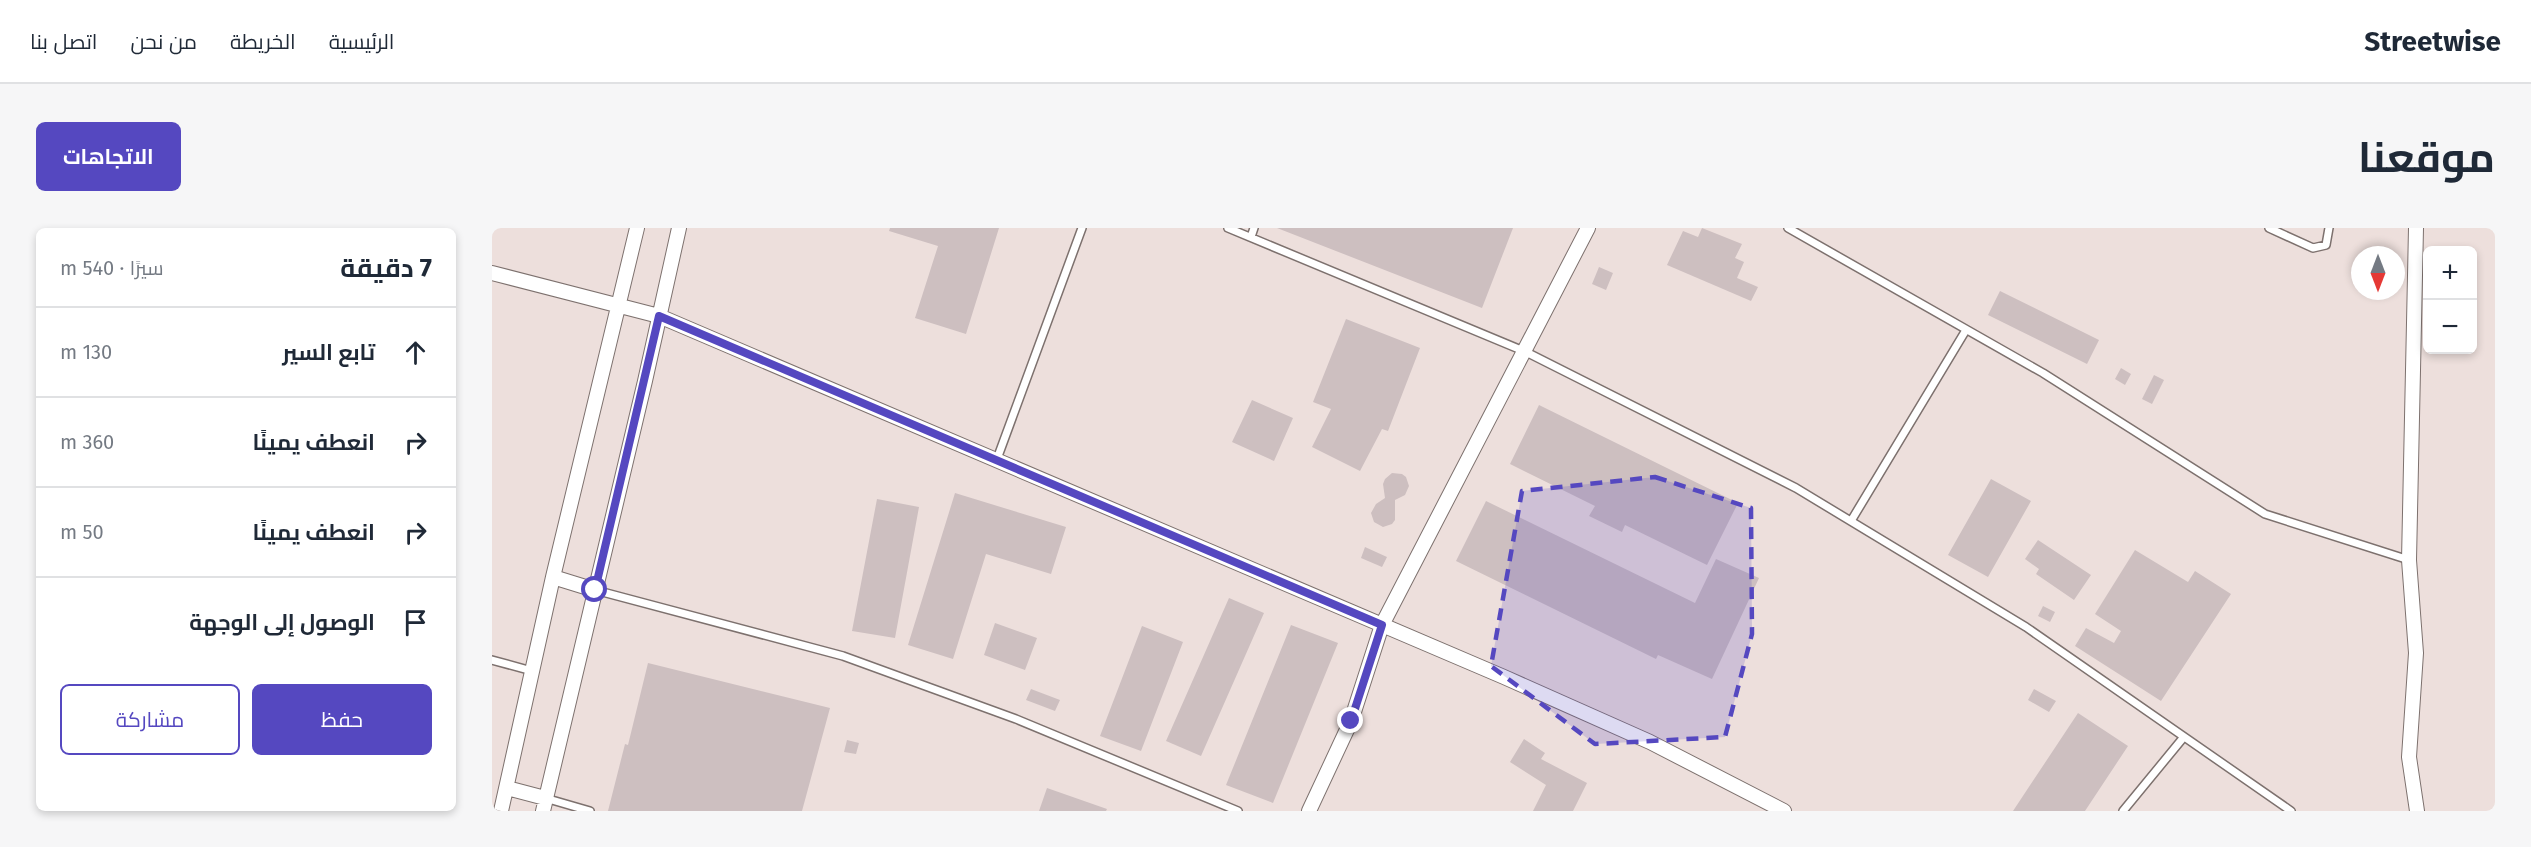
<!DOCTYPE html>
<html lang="ar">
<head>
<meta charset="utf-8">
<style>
  :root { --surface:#fff; --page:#f6f6f7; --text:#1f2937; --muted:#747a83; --line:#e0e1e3; --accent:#5548c0 }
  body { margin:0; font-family:"Fira Sans",Cairo,sans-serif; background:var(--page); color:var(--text); direction:rtl }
  .controls { position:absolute; right:18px; top:18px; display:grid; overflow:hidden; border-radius:9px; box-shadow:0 3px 9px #0003 }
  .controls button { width:54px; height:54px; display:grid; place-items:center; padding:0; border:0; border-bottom:2px solid var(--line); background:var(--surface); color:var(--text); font:30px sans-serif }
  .compass { position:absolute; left:1859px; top:18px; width:54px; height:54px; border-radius:50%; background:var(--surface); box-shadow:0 3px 9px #0003; rotate:180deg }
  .stop { position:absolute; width:18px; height:18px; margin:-14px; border:4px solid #5548c0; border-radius:50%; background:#fff }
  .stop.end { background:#5548c0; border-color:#fff; box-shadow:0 2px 6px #0008 }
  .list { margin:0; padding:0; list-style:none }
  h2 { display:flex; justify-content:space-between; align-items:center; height:78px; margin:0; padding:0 24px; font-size:26px }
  h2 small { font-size:20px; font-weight:400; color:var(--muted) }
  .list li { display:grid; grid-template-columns:39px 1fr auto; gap:18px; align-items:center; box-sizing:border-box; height:90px; padding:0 24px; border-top:2px solid var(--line) }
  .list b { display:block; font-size:22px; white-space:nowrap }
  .list em { font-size:20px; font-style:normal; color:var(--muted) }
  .actions { display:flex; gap:12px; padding:18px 24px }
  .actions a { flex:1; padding:14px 0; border:2px solid var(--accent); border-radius:9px; text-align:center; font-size:21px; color:var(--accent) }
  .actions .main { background:var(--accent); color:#fff }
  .icon { flex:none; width:33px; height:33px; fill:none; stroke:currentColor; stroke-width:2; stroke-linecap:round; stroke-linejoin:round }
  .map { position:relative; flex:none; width:2003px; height:583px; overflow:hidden; direction:ltr; border-radius:9px }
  header { display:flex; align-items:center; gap:36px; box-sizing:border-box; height:84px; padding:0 30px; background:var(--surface); border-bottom:2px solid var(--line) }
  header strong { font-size:28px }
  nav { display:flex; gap:33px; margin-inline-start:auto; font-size:21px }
  .intro { display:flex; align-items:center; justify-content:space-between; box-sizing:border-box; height:144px; padding:0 36px }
  h1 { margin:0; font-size:42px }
  .button { padding:15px 27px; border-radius:9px; background:var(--accent); color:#fff; font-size:21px; font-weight:700 }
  main { display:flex; gap:36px; padding:0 36px }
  aside { flex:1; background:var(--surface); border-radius:9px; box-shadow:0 3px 9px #0003 }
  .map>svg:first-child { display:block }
  .building { fill:#cdbfc0 }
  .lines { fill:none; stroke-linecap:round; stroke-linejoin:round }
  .service-casing { stroke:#7d716e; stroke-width:10 }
  .minor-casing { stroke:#7d716e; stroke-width:16 }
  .service { stroke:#fff; stroke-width:7 }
  .minor { stroke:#fff; stroke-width:14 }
  .route { stroke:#5548c0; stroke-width:8 }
  .marked { fill:#5548c0; fill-opacity:0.2; stroke:#5548c0; stroke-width:4.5; stroke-dasharray:12 8; stroke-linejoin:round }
</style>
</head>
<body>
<header>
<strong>Streetwise</strong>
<nav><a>الرئيسية</a><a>الخريطة</a><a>من نحن</a><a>اتصل بنا</a></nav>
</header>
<div class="intro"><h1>موقعنا</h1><a class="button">الاتجاهات</a></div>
<main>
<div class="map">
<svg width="2003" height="583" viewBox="0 0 2003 583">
  <rect width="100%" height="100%" fill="#eddfdc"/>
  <!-- building -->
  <path class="building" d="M398,0H507L474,106L423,90L446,18L397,3Z
    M785,0H1021L990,80Z
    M1210,0L1250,16L1243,30L1252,34L1245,50L1266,59L1259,73L1175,37L1191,3L1206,9Z
    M1107,39L1121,45L1114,62L1100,56Z
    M1508,63L1607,112L1595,136L1496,87Z
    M854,91L928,120L896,203L890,201L868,243L820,219L839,181L821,174Z
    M1629,140L1639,146L1633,157L1623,151Z
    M1662,147L1672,152L1660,176L1650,171Z
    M760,172L801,190L782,233L740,214Z
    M1047,177L1246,275L1215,337L1133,297L1130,304L1097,288L1103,278L1018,236Z
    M900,245L910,246L914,249L917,258L913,267L903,272V292L900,296L891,299L882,294L879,285L884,276L893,270L891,256L893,251Z
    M1499,251L1539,273L1496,349L1456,327Z
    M463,265L574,299L559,346L494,326L461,431L416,417Z
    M385,271L427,279L403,410L360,403Z
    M994,273L1203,375L1224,331L1267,350L1220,451L1166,427L1164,431L964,333Z
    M1546,312L1599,347L1582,372L1544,346L1547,341L1533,331Z
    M873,319L895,329L890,339L869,330Z
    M1643,322L1696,354L1703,343L1739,366L1669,473L1583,418L1594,400L1622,415L1629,403L1603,386Z
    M737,370L772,385L709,528L674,513Z
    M1551,378L1563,384L1558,394L1546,388Z
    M503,395L545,410L533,442L492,427Z
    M799,397L846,415L781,575L734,557Z
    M650,398L691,414L649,523L608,508Z
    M156,435L338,480L310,583H116L133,516L136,517Z
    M539,461L568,472L563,483L534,472Z
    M1542,461L1564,473L1557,484L1536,472Z
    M1586,485L1636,518L1593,583H1521Z
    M1032,511L1053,525L1049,531L1095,555L1081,583H1041L1054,557L1018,534Z
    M355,512L367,515L364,526L352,524Z
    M555,560L615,581L614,583H547Z"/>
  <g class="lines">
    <!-- service casing -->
    <g class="service-casing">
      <path id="service" d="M736,0L1034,124L1304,260L1534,399L1799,583
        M1296,0L1551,145L1773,286L1917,332
        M1777,0L1821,20L1834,17L1837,0
        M759,9L762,0
        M505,231L590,0
        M1359,293L1474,102
        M103,362L351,428L524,491L746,583
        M0,432L40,443
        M53,570L98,583
        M1631,583L1691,510"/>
    </g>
    <!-- minor casing -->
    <g class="minor-casing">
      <path id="minor" d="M1924,0L1917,332L1924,425L1917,529L1925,583
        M0,45L167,88L1012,449L1158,514L1292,583
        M61,349L103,362
        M15,560L53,570
        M9,583L61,349L145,0
        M51,583L153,153L187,0
        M817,583L859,493L890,397L1096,0"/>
    </g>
    <!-- service -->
    <use href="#service" class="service"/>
    <!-- minor -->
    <use href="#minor" class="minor"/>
  </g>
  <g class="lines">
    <!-- route -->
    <path class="route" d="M103,362L167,88L890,397L859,493"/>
  </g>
  <!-- marked area -->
  <path class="marked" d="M1163,249L1259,280L1260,406L1233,509L1103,516L999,438L1030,263Z"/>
</svg>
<div class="controls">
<button>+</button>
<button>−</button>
</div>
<svg class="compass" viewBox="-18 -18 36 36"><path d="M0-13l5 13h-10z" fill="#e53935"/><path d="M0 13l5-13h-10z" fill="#747a83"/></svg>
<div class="stop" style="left:103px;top:362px"></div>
<div class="stop end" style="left:859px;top:493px"></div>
</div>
<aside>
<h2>7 دقيقة<small>سيرًا · 540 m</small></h2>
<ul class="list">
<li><svg class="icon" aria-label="ahead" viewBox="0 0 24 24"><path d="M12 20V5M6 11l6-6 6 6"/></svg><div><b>تابع السير</b></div><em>130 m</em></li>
<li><svg class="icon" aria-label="right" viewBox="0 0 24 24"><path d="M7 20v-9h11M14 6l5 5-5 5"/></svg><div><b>انعطف يمينًا</b></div><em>360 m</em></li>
<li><svg class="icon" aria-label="right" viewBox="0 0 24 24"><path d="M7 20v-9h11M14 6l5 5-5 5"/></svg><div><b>انعطف يمينًا</b></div><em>50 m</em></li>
<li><svg class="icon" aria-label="arrive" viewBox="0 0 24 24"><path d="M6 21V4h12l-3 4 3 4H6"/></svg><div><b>الوصول إلى الوجهة</b></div></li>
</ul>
<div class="actions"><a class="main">حفظ</a><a>مشاركة</a></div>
</aside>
</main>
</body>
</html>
